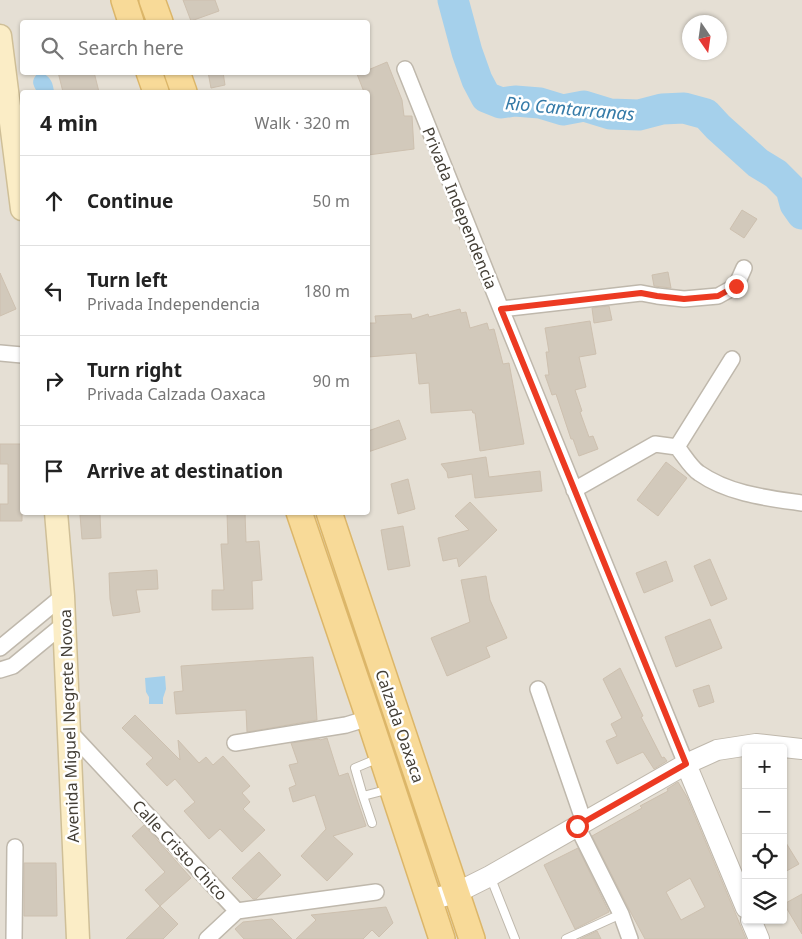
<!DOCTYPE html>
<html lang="en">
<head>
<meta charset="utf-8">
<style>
  :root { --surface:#fff; --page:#f2f2f2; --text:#222; --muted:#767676; --line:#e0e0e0 }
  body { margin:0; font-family:"Noto Sans",sans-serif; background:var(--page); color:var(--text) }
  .controls { position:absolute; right:15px; bottom:15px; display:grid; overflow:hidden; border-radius:5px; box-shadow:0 1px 4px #0004 }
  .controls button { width:45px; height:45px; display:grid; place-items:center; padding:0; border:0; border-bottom:1px solid var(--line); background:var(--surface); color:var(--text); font:25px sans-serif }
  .compass { position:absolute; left:682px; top:15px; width:45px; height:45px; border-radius:50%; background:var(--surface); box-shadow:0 1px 4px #0004; rotate:167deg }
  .stop { position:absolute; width:15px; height:15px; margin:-11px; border:4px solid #ec3a22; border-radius:50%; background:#fff }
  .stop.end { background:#ec3a22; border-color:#fff; box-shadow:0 1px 5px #0008 }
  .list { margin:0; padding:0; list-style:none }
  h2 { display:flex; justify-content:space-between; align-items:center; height:65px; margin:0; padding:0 20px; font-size:21px }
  h2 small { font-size:16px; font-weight:400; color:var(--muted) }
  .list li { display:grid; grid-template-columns:32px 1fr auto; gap:15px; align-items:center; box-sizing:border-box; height:90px; padding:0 20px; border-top:1px solid var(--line) }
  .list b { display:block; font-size:19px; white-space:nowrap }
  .list p { margin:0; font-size:16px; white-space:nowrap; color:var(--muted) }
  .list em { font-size:16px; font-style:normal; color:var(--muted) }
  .icon { flex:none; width:28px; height:28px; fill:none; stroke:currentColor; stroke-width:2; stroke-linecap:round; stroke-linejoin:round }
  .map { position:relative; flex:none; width:802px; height:939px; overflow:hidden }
  .search { position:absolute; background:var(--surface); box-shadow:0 1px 4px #0004; left:20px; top:20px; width:350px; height:55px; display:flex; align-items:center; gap:12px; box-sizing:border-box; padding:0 18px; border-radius:5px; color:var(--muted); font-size:19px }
  .panel { position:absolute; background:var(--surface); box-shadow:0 1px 4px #0004; left:20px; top:90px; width:350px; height:425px; border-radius:5px }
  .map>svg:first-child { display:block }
  .residential { fill:#e5dfd4; fill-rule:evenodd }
  .water { fill:#a5d0eb }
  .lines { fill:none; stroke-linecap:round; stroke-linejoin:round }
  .river { stroke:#a5d0eb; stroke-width:31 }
  .building { fill:#d2c9bb; stroke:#cdc0af; fill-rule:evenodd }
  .service-casing { stroke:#bfb8ac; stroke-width:10 }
  .minor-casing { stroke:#bfb8ac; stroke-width:18 }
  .tertiary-casing { stroke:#bfb8ac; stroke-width:22 }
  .secondary-casing { stroke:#cfbf97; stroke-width:25 }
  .primary-casing { stroke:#dcb669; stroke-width:28 }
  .service { stroke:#fff; stroke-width:8 }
  .minor { stroke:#fff; stroke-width:15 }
  .tertiary { stroke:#fff; stroke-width:20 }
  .secondary { stroke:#fbedc6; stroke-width:22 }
  .primary { stroke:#f8da98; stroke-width:25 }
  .route { stroke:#ec3a22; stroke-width:6 }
  .labels { text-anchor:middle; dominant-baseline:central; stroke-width:5; stroke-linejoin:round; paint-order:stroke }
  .street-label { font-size:16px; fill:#433e35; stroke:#fff }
  .water-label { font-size:18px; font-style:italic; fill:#367ba8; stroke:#fff }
</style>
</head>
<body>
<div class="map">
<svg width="802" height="939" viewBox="0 0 802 939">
  <rect width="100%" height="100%" fill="#f1ede5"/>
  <!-- residential -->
  <path class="residential" d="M0,0H802V939H0ZM22,22H368V72H22ZM690,22H720V52H690ZM22,92H368V512H22ZM746,748H783V920H746Z"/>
  <!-- water -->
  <path class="water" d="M43,73C51,78 53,83 54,92H41L36,90C32,83 32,80 37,74Z
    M165,676L166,689L163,698V704H149V697L146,692L145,678Z"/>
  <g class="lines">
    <!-- river -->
    <path class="river" d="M453,0L467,52L477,80L486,97L501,103L515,101L540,103L563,110L584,106L610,114L639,115L662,109L684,108L706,114L718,127L758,163L776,174L791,189L795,204L802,214"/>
  </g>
  <!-- building -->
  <path class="building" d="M183,0H215L219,11L191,21Z
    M387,62L402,100L404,116H412L414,149L368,155V92H364L357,74L360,72H368V70Z
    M58,72H94L99,92H63Z
    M208,72H223L225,85L211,88Z
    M742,210L757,219L744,238L730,229Z
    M668,272L671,288L654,286L652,275Z
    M0,273L16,309L0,316Z
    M609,306L612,320L594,323L592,308Z
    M460,309L461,313L466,312L470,328L487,323L489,330L494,329L503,364L509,363L524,444L480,451L475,413H473L472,410L431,413L429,383L419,384L416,353L368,357V323H376L375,316L411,314L412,319L428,314L429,317Z
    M590,321L596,354L579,357L586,387L575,390L582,411L580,412L589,437L593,436L598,449L579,456L573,439H571L556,394L552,395L545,375H549L546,352H549L545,328Z
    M399,420L406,439L368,452V431Z
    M0,444H22V521H0V504H8V464H0Z
    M486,457L489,477L540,471L542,491L475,498L472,474L448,478L447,472L441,464Z
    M666,462L687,478L658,516L637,500Z
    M408,479L415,509L398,514L391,484Z
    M470,502L497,530L459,567L457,558L443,561L438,538L469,530L455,516Z
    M227,512H245L246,542L259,541L262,580L252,581L253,609L212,610V590H224L221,544H228Z
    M100,514L101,538L82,539L80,515Z
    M403,526L410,566L388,570L381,530Z
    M710,559L727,599L711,606L694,566Z
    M666,561L673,581L644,593L636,573Z
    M157,570L158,589L136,590L140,612L113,616L110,599L109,573Z
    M486,576L490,600L507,638L486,647L490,657L447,676L431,638L470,622L461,580Z
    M710,619L722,648L676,667L665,637Z
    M313,657L317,720L247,732L246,710L176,714L174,692L183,691L181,666Z
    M620,668L643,716L641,717L662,758L664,757L667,761L654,769L643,752L617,764L606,741L617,736L611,724L622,718L603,679Z
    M709,685L714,702L699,707L693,690Z
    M135,715L180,760L178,740L199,763L206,757L213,765L223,756L250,786L242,793L250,802L243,809L265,830L242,852L220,829L209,839L184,811L195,802L175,779L167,786L146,764L153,758L122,728Z
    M327,738L339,776L348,773L366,826L333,836L353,854L327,881L301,856L326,829L315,795L293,802L289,788L296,785L289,765L298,763L291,743L319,739L320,740Z
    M678,782L687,797L746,939H645L630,911L592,836L642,808L640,806L668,791L667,789ZM690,878L705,907L681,920L666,892Z
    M144,825L191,878L160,906L145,890L165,872L132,836Z
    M783,838L799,864L783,873Z
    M578,848L609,912L575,929L544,865Z
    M259,852L281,875L256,899H253L232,878Z
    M24,863H56L57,916H24Z
    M802,894V934L784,904Z
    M160,906L178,924L163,939H126Z
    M386,907L393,923L379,937L372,930L363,939H296L316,920L311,915Z
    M272,919L292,939H244L235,929L243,922Z
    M597,931L601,939H580Z"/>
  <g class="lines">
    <!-- service casing -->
    <g class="service-casing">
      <path id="service" d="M363,796L390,789
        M372,823L363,796L355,768L379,758
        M490,876L515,939
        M566,939L621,914"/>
    </g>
    <!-- minor casing -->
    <g class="minor-casing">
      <path id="minor" d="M405,69L501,309L686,764
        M501,309L641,293L657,296L684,299L718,296L736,286L744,268
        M0,353L22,355
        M677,447L732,359
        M574,490L655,444L677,447C683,454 691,468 699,473C729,494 767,498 802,503
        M0,648L63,596
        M0,670L13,666L64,624
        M538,689L584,822
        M69,731L237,911L376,892
        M235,743L346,725L369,718
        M577,826L621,914L630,939
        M14,939L15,847
        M207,939L237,911"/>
    </g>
    <!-- tertiary casing -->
    <g class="tertiary-casing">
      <path id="tertiary" d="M686,764L746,908
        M429,900L456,893L490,876L686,764L717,750L756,744L802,749
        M751,920L759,939"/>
    </g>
    <!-- secondary casing -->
    <g class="secondary-casing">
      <path id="secondary" d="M0,36L22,209
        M56,512L63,596L78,939"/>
    </g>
    <!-- primary casing -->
    <g class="primary-casing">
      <path id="primary" d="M124,0L131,22
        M152,0L160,22
        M149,72L156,92
        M177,72L184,92
        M299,512L369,718L442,939
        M329,512L472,939"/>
    </g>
    <!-- service -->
    <use href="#service" class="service"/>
    <!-- minor -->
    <use href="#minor" class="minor"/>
    <!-- tertiary -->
    <use href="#tertiary" class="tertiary"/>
    <!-- secondary -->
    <use href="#secondary" class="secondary"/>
    <!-- primary -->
    <use href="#primary" class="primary"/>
  </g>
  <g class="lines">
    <!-- route -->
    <path class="route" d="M577,826L686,764L501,309L641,293L657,296L684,299L718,296L736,286"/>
  </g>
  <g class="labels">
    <!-- street labels -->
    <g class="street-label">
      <text transform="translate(460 208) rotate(68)">Privada Independencia</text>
      <text transform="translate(69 726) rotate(-92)">Avenida Miguel Negrete Novoa</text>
      <text transform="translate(400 726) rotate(71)">Calzada Oaxaca</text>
      <text transform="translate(180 850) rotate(47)">Calle Cristo Chico</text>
    </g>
    <!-- water labels -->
    <g class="water-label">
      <text transform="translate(570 108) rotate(5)">Rio Cantarranas</text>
    </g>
  </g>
</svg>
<div class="controls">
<button>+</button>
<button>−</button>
<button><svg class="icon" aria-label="locate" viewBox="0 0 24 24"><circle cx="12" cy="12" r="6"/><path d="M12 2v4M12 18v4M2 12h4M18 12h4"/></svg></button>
<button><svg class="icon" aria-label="layers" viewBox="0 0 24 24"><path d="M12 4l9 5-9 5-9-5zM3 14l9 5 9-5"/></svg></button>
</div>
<svg class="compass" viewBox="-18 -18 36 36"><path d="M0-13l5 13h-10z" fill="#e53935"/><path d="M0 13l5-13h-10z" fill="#767676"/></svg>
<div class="stop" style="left:577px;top:826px"></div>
<div class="stop end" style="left:736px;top:286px"></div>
<div class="search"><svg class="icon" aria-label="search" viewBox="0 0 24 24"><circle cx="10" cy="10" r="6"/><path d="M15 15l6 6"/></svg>Search here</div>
<section class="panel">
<h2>4 min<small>Walk · 320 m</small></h2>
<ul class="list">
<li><svg class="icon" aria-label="ahead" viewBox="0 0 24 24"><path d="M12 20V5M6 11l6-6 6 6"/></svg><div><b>Continue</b></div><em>50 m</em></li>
<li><svg class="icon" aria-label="left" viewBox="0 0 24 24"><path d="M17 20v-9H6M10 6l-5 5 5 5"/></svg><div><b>Turn left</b><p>Privada Independencia</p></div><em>180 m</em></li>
<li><svg class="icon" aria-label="right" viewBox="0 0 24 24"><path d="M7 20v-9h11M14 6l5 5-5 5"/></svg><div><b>Turn right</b><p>Privada Calzada Oaxaca</p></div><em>90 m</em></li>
<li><svg class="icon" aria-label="arrive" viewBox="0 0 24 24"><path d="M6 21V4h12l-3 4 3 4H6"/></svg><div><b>Arrive at destination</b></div></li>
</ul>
</section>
</div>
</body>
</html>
